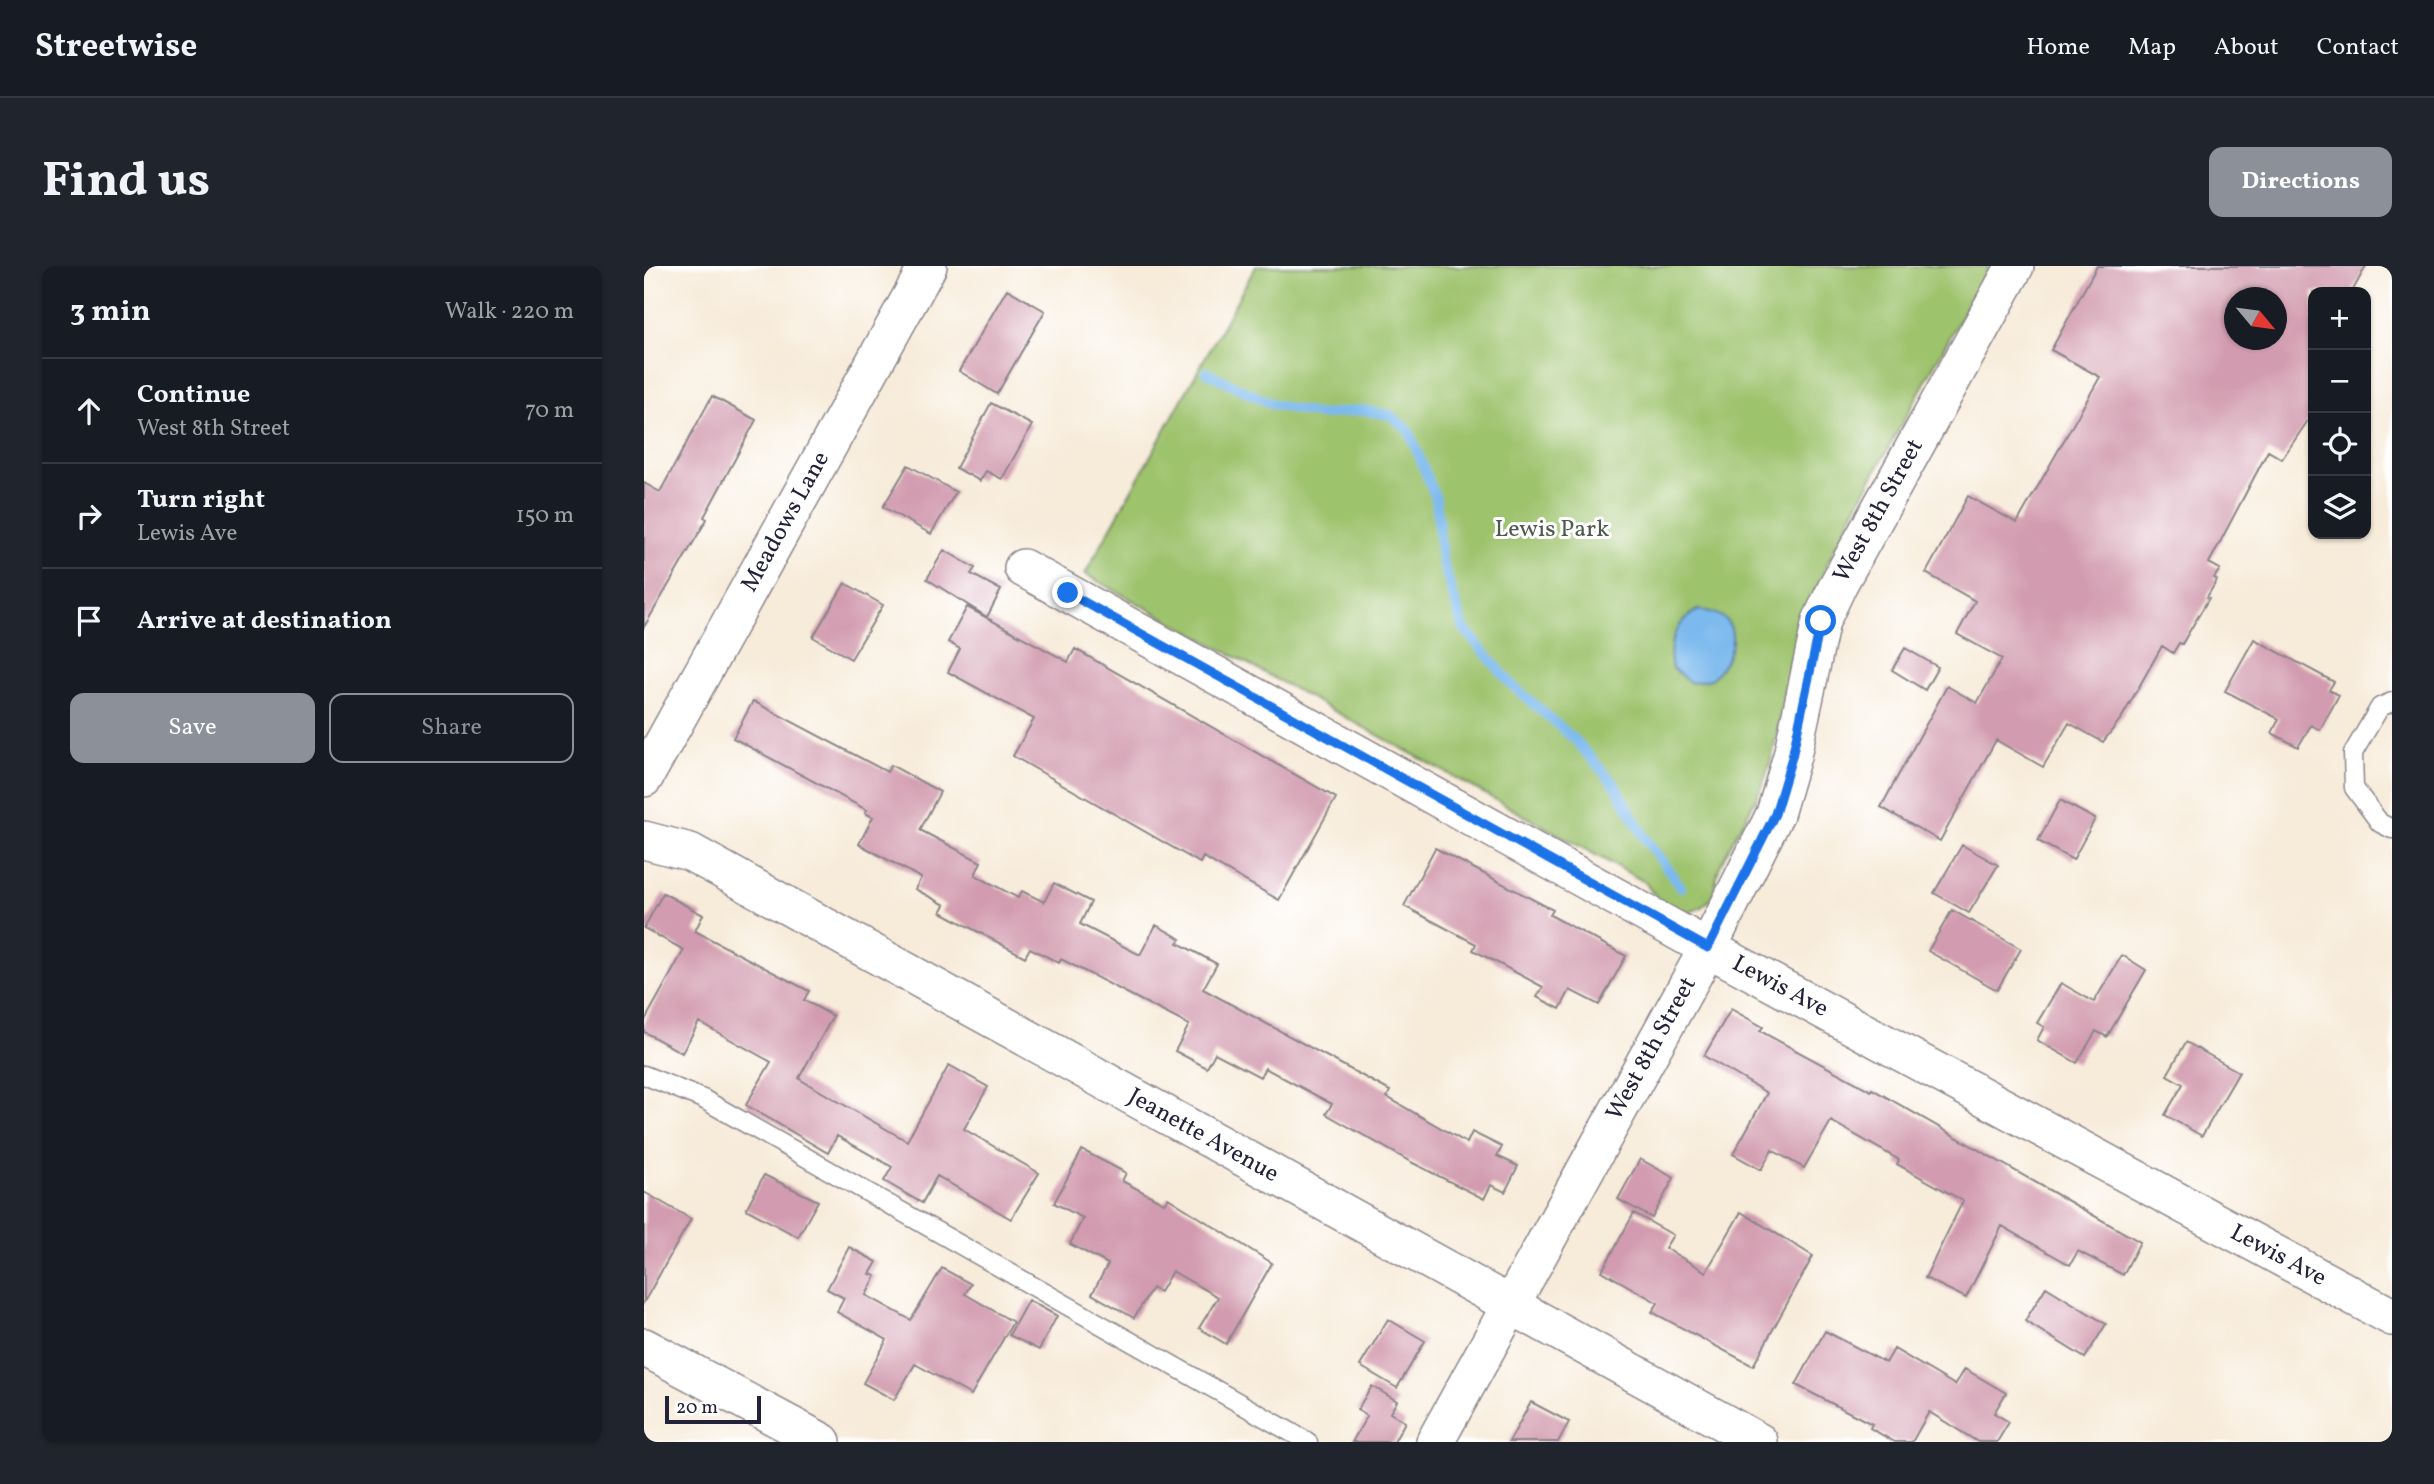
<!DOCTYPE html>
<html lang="en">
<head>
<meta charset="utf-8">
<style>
  :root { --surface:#171b24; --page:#20242c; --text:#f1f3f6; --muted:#9ea1a6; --line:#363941; --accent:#8c9099 }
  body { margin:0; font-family:Vollkorn,serif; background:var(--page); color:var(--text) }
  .controls { position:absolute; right:21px; top:21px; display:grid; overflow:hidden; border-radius:14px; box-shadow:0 2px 5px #0004 }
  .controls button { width:63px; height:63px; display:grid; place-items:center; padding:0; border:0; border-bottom:2px solid var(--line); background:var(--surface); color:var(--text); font:35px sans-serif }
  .compass { position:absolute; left:1580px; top:21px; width:63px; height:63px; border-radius:50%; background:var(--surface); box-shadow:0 2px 5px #0004; rotate:119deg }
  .scale { position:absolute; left:21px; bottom:18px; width:96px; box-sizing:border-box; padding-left:7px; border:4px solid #22223b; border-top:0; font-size:19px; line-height:24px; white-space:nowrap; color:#22223b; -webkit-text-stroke:5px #fff; paint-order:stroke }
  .stop { position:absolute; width:21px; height:21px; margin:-16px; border:5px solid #1a73e8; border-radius:50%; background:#fff }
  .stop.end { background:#1a73e8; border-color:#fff; box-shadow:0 2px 7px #0008 }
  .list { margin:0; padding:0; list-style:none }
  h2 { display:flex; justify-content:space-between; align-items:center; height:91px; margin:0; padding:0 28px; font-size:30px }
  h2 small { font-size:23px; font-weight:400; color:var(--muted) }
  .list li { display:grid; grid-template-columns:46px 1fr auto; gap:21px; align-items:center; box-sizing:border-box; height:105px; padding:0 28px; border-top:2px solid var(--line) }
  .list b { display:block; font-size:26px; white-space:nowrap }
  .list p { margin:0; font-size:23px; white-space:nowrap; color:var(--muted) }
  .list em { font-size:23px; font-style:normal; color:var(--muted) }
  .actions { display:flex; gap:14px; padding:21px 28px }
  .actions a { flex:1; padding:16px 0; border:2px solid var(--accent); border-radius:14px; text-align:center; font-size:24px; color:var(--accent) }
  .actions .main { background:var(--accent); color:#fff }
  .icon { flex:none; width:38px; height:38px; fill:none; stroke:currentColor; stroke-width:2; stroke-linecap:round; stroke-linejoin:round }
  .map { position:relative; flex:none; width:1748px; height:1176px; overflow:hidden; border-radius:14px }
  header { display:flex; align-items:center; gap:42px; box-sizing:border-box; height:98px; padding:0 35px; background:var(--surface); border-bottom:2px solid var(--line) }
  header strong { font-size:33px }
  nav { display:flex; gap:38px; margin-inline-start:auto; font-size:24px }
  .intro { display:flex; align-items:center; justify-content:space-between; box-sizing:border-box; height:168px; padding:0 42px }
  h1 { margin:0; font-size:49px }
  .button { padding:18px 32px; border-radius:14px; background:var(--accent); color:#fff; font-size:24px; font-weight:700 }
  main { display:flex; gap:42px; padding:0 42px }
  aside { flex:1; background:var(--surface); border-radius:14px; box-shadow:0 2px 5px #0004 }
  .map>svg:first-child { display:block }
  .green { fill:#9ec36d; stroke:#607254; stroke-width:2 }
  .water { fill:#7bb9ee; stroke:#4e6e94; stroke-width:2 }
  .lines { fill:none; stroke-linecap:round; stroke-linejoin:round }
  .stream { stroke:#7bb9ee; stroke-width:10 }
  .building { fill:#d29baf; fill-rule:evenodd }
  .lane-casing { stroke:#8c868a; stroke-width:21 }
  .street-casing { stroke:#8c868a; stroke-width:40 }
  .lane { stroke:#fff; stroke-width:18 }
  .street { stroke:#fff; stroke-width:37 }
  .route { stroke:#1a73e8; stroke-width:9 }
  .labels { text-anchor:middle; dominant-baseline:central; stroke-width:6; stroke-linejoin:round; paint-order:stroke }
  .street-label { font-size:24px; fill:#22223b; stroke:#fff }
  .park-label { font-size:24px; fill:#4d5a4c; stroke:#fff }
</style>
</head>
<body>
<header>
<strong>Streetwise</strong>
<nav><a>Home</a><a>Map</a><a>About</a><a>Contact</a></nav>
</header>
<div class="intro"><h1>Find us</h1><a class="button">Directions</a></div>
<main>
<aside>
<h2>3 min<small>Walk · 220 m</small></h2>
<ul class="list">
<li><svg class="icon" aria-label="ahead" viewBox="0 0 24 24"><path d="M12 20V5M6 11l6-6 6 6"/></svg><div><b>Continue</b><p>West 8th Street</p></div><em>70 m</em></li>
<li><svg class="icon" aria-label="right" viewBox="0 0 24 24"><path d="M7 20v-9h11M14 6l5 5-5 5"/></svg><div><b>Turn right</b><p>Lewis Ave</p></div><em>150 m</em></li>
<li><svg class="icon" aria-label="arrive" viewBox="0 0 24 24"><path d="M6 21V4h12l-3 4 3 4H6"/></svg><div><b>Arrive at destination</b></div></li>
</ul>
<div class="actions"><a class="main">Save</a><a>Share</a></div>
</aside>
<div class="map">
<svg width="1748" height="1176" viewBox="0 0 1748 1176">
  <rect width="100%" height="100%" fill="#fff"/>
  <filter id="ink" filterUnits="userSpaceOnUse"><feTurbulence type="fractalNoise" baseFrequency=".0143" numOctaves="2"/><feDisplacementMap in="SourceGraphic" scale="14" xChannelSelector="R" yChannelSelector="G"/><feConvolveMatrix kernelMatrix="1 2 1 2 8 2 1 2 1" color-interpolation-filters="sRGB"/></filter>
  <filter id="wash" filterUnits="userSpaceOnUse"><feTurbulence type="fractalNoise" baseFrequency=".00686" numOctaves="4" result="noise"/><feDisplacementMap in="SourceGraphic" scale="28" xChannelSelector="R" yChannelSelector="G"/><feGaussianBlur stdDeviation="1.57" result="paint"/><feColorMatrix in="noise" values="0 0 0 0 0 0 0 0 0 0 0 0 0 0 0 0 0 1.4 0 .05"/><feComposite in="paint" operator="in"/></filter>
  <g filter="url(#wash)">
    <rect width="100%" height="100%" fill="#f7ebd9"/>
    <!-- green -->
    <path class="green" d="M612,0H1345C1311,62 1277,124 1243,185C1207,249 1172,311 1151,381C1139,420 1137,462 1125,500C1114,537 1091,566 1076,600C1070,614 1074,628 1061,638C1039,657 1013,636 1001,616L441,308Z"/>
    <!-- water -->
    <path class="water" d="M1054,344C1102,347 1093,388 1067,413L1047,417L1028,402C1022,378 1032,356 1054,344Z"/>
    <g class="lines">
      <!-- stream -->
      <path class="stream" d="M562,106L628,138L676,149L718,144L746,149L765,165L792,233L798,294L819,361L868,419L931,474L971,519L1002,574L1037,621"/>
    </g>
    <g id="blocks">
      <!-- building -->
      <path class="building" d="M1453,0H1722L1708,26H1669V147L1638,193L1624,185L1565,297L1576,303L1570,312L1573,314L1563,331L1565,332L1538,378L1535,377L1529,387L1518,380L1478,451L1459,476L1425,457L1399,501L1352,474L1296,575L1237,541L1303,420L1333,437L1358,393L1313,368L1331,335L1282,307L1324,230L1373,257L1456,111L1407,84ZM1591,32H1633V74H1591Z
        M363,23L401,45L353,128L315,105Z
        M68,130L112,154L60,251L63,253L0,361V217L16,226Z
        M347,137L388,159L358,213L342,205L336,215L312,202Z
        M264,199L312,226L287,268L239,241Z
        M300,284L331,302L327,308L357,324L343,351L283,313Z
        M201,317L239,339L207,393L169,371Z
        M323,341L424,396L431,383L692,532L635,634L559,591L556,597L369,490L390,453L304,406L316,383L304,376Z
        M1610,373L1690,416L1685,424L1695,429L1676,464L1667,459L1654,481L1628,467L1635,453L1581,425Z
        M1261,382L1294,401L1281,424L1248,404Z
        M109,435L243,506L247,499L296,526L276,564L337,596L331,609L374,632L378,625L400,636L410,617L447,636L436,658L496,689L512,659L537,673L534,677L573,698L559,723L746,825L743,831L823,877L828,866L858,881L853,890L874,900L861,926L847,919L840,933L767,896L682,848L688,838L621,802L616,811L571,787L563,802L531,785L545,759L417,693L415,697L386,682L381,691L297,646L301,639L271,623L277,612L215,578L229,551L221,547L223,544L89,472Z
        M1416,534L1451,553L1429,594L1394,575Z
        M1318,579L1354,599L1325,647L1290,627Z
        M791,582L909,644L906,649L982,690L955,739L926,724L916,743L893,731L899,721L829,684L832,678L760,640Z
        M19,627L59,649L51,665L165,725L160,734L189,750L155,812L157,814L263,875L305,799L344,821L320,863L395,907L367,953L293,910L278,937L240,915L248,901L193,870L184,887L102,839L127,796L55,756L38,787L0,766V756L40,684L0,662Z
        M1308,644L1377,683L1353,724L1284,685Z
        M1478,689L1502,704L1463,771L1452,765L1433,797L1393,774L1400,761L1393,757L1417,717L1450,736Z
        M1087,743L1119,761L1116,765L1227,825L1228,823L1496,976L1479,1009L1434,985L1426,999L1358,960L1322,1032L1281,1012L1319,935L1253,898L1255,894L1187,855L1160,902L1128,884L1117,904L1089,888L1123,827L1060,790Z
        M1542,776L1595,806L1558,870L1521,849L1539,818L1523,809Z
        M438,884L482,907L478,915L520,937L524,932L628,997L582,1078L555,1062L574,1031L528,1005L516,1026L508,1022L490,1052L448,1028L464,998L426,978L439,952L410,937Z
        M996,893L1030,912L1008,952L974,933Z
        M120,909L174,935L154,971L102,943Z
        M0,926L47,953L0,1036Z
        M1097,946L1169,990L1109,1100L1008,1046L1014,1037L958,1005L990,947L1029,969L1021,982L1062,1006Z
        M205,981L233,996L226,1008L232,1010L222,1029L267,1054L298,1002L327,1018L321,1028L369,1056L327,1129L271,1098L250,1134L219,1117L243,1074L193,1046L200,1032L183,1023Z
        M1402,1021L1462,1058L1441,1092L1381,1055Z
        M384,1034L413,1050L395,1084L365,1069Z
        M744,1053L781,1075L753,1122L716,1100Z
        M1181,1065L1242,1097L1250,1083L1311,1119L1321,1103L1362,1127L1350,1147L1365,1156L1353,1176H1334L1285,1146L1268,1176H1251L1226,1162L1228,1158L1152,1119Z
        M728,1120L753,1135L746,1147L761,1156L750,1176H708L723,1150L713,1144Z
        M887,1136L925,1156L914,1176H865Z"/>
    </g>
  </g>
  <g filter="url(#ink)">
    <use href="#blocks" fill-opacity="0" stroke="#8c868a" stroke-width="2"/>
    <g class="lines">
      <!-- lane casing -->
      <g class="lane-casing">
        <path id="lane" d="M1748,436L1736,441L1709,487L1710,522L1736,557L1748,563
          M0,809L59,833L664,1176"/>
      </g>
      <!-- street casing -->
      <g class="street-casing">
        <path id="street" d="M379,302L1064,682L1748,1051
          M0,512L284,0
          M0,574L46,586L1115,1176
          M0,1081L178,1176
          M791,1176L1064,682L1131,548L1148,490L1177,355L1195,317L1371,0"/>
      </g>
      <!-- lane -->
      <use href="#lane" class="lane"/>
      <!-- street -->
      <use href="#street" class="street"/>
    </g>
  </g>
  <g class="lines" filter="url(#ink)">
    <!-- route -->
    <path class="route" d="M424,327L1064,682L1131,548L1148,491L1177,355"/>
  </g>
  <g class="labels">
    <!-- street labels -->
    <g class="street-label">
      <text transform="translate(1235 245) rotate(-61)">West 8th Street</text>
      <text transform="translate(142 256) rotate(-61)">Meadows Lane</text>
      <text transform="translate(1136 721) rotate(28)">Lewis Ave</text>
      <text transform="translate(1008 783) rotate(-61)">West 8th Street</text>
      <text transform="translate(559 870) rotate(29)">Jeanette Avenue</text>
      <text transform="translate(1634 990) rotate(28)">Lewis Ave</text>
    </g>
    <!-- park labels -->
    <g class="park-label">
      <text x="908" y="264">Lewis Park</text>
    </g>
  </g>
</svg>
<div class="controls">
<button>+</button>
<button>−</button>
<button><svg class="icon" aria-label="locate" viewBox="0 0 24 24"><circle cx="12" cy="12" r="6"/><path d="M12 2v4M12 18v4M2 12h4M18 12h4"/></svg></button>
<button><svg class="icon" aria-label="layers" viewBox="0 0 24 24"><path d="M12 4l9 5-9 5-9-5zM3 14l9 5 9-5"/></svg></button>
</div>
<svg class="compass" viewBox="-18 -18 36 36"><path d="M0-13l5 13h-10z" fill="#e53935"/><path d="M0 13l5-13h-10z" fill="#9ea1a6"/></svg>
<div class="scale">20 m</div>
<div class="stop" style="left:1177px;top:355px"></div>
<div class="stop end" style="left:424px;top:327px"></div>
</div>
</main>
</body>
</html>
